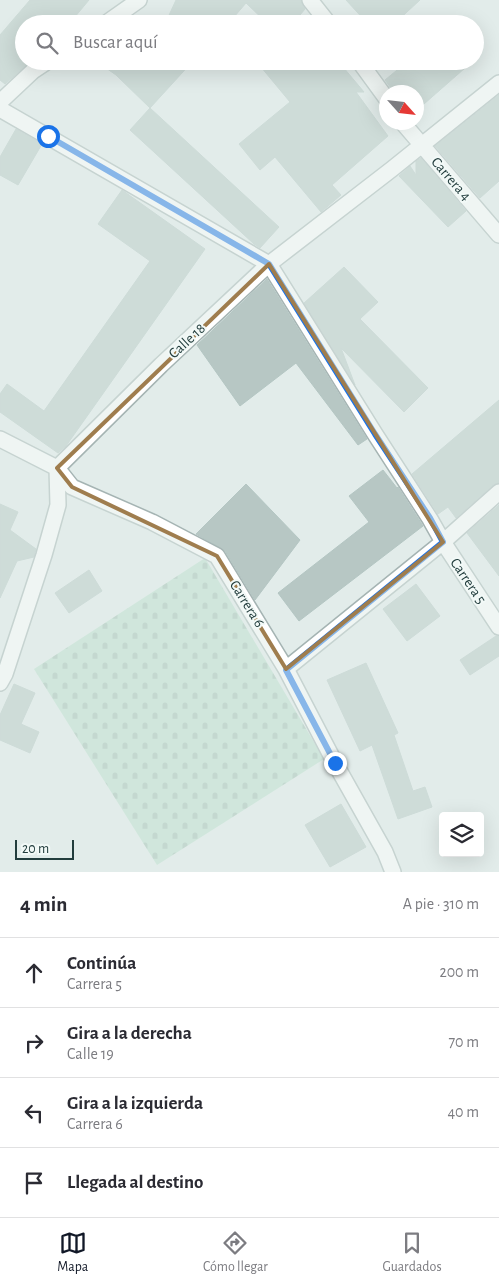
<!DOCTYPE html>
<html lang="es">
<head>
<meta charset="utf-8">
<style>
  :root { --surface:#fff; --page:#f7f7f7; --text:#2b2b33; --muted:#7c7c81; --line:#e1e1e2; --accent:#111827 }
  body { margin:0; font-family:"Alegreya Sans",sans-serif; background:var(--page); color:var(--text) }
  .controls { position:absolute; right:15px; bottom:15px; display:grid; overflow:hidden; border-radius:5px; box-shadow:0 5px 20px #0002 }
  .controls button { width:45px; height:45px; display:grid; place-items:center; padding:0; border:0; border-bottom:1px solid var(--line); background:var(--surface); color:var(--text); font:25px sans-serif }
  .compass { position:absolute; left:379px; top:85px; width:45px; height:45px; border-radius:50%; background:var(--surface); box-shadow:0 5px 20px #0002; rotate:117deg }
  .scale { position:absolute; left:15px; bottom:12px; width:59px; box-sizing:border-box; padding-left:5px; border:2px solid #223d3d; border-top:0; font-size:14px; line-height:18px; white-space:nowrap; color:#223d3d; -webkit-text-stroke:4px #f2f9f7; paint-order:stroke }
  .stop { position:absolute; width:15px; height:15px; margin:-11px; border:4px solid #1a73e8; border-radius:50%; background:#fff }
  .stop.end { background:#1a73e8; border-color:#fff; box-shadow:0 1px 5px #0008 }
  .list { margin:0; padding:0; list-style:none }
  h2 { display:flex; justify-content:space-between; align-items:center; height:65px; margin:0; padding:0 20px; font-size:21px }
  h2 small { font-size:16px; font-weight:400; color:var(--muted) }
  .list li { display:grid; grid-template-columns:32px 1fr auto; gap:15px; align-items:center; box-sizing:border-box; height:70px; padding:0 20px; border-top:1px solid var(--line) }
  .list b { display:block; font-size:19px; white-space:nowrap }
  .list p { margin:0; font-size:16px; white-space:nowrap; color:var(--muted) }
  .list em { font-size:16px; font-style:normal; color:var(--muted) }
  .icon { flex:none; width:28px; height:28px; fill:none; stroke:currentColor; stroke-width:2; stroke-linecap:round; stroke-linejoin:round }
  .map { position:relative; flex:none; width:499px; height:872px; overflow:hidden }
  .search { position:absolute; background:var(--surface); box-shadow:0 5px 20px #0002; left:15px; right:15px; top:15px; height:55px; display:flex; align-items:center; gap:12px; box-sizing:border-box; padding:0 18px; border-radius:28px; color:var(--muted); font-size:19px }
  .sheet { height:345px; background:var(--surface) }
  nav { display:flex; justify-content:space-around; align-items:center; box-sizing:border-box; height:70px; border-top:1px solid var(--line); background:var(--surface); font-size:14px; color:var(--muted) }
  nav a { display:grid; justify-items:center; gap:2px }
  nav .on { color:var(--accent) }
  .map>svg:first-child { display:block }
  .cemetery { fill:url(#cemetery-stones) }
  .building { fill:#b7c7c4; stroke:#b4c6c3 }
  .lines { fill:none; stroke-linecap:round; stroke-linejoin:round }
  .street-casing { stroke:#a5b4b3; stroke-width:18 }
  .street { stroke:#fff; stroke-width:15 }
  .route { stroke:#1a73e8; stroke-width:6 }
  .marked { fill:none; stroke:#9f7d4e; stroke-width:4; stroke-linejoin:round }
  .labels { text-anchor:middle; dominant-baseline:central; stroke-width:4; stroke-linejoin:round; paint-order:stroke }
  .street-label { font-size:15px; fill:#223d3d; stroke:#f2f9f7 }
</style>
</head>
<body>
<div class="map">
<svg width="499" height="872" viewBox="0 0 499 872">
  <defs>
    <pattern id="cemetery-stones" width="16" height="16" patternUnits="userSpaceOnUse" patternTransform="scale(1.25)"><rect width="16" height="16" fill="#badecd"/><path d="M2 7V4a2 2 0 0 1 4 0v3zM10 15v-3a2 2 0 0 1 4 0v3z" fill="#a0bfb1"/></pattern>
  </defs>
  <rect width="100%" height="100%" fill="#e2ecea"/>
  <!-- cemetery -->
  <path class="cemetery" d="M205,558L324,759L157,865L34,669Z"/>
  <!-- building -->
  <path class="building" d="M30,0H89L69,24H24V61H31L5,84L0,80V35Z
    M176,0H301L305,9L300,15L308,24H268L246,3L228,24H165Z
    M346,0H420L394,24H368Z
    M96,61H193L150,108L116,75Z
    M256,61H338L364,92H356L388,136L332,185L341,195L321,212L275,157L260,170L239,144L290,102Z
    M408,61H473L416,111V92H394L385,80Z
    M499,95V181L480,198L435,146Z
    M150,108L279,227L260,248L254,244L130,130Z
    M16,129L42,144L18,185L0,175V157Z
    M421,158L466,211L448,227L399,176L410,166L416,175V161Z
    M122,190L205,249L66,446L58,453L0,412V394L7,384L44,411L150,261L98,224Z
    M344,267L378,302L360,319L428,388L404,412L341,348L355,385L304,303Z
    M267,279L367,439L358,445L296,363L240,406L197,345Z
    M499,400V483L493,485L456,518L448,507L438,514L412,474Z
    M383,470L397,488L398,487L423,526L299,621L278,593L369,522L349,496Z
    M246,484L300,540L255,600L225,551L196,534Z
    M0,504L18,512L10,530L36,549L34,557L17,561L0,598Z
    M499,505V576L467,533Z
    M89,570L102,591L69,613L55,593Z
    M416,584L440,616L407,641L383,609Z
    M496,636H499V656L470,675L460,660Z
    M366,663L398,733L394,735L413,791L425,787L432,807L398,819L372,745L360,751L327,680Z
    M14,684L35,693L21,724L39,732L30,753L0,740V715Z
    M341,804L366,847L330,867L305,825Z"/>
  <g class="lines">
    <!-- street casing -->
    <g class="street-casing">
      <path id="street" d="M310,0L329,24
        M105,24L139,0
        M359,61L386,98
        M0,102L33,71L48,61
        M0,109L269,264L375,434L430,519L443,542L499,627
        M402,122L499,235
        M0,439L57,468L72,487L152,522L217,556L286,669L335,763L385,852L393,872
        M286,669L443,542L499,492
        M0,683L5,674L44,555L58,505L57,468L161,365L269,264L392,169L499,83"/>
    </g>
    <!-- street -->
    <use href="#street" class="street"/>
  </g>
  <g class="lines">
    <!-- route -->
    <path class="route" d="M48,136L269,264L375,434L430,518L443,542L286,670L335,763"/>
  </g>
  <!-- marked area -->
  <path d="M0 0H499V872H0ZM269,264L443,542L286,669L217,556L72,487L57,468Z" fill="#e2ecea" fill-opacity=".55" fill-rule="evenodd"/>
  <path class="marked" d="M269,264L443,542L286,669L217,556L72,487L57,468Z"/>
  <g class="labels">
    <!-- street labels -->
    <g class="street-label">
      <text transform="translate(451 179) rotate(49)">Carrera 4</text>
      <text transform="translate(187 341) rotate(-43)">Calle 18</text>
      <text transform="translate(468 581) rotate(56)">Carrera 5</text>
      <text transform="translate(247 604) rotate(58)">Carrera 6</text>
    </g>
  </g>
</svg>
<div class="controls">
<button><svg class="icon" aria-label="layers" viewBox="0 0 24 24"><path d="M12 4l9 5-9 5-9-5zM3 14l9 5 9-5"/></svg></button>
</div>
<svg class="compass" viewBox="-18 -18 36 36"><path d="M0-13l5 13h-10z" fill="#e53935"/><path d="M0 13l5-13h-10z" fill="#7c7c81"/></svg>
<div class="scale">20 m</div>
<div class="stop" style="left:48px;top:136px"></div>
<div class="stop end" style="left:335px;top:763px"></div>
<div class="search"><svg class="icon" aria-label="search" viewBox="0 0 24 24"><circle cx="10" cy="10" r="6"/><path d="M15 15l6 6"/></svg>Buscar aquí</div>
</div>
<section class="sheet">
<h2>4 min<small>A pie · 310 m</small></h2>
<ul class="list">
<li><svg class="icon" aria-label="ahead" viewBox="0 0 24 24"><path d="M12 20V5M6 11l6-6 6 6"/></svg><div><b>Continúa</b><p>Carrera 5</p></div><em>200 m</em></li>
<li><svg class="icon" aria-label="right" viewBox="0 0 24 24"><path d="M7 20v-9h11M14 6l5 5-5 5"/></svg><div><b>Gira a la derecha</b><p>Calle 19</p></div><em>70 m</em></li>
<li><svg class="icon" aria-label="left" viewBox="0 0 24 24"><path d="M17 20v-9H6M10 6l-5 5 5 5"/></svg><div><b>Gira a la izquierda</b><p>Carrera 6</p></div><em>40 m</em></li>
<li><svg class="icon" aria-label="arrive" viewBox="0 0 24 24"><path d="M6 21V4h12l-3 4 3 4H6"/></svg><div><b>Llegada al destino</b></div></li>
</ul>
</section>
<nav>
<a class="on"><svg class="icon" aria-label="map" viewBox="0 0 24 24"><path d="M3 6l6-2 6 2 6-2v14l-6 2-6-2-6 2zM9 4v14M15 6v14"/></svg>Mapa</a>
<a><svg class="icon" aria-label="directions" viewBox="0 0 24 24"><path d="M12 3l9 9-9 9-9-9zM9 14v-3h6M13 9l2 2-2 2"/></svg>Cómo llegar</a>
<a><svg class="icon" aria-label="saved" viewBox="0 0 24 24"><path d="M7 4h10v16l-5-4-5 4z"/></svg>Guardados</a>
</nav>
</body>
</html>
